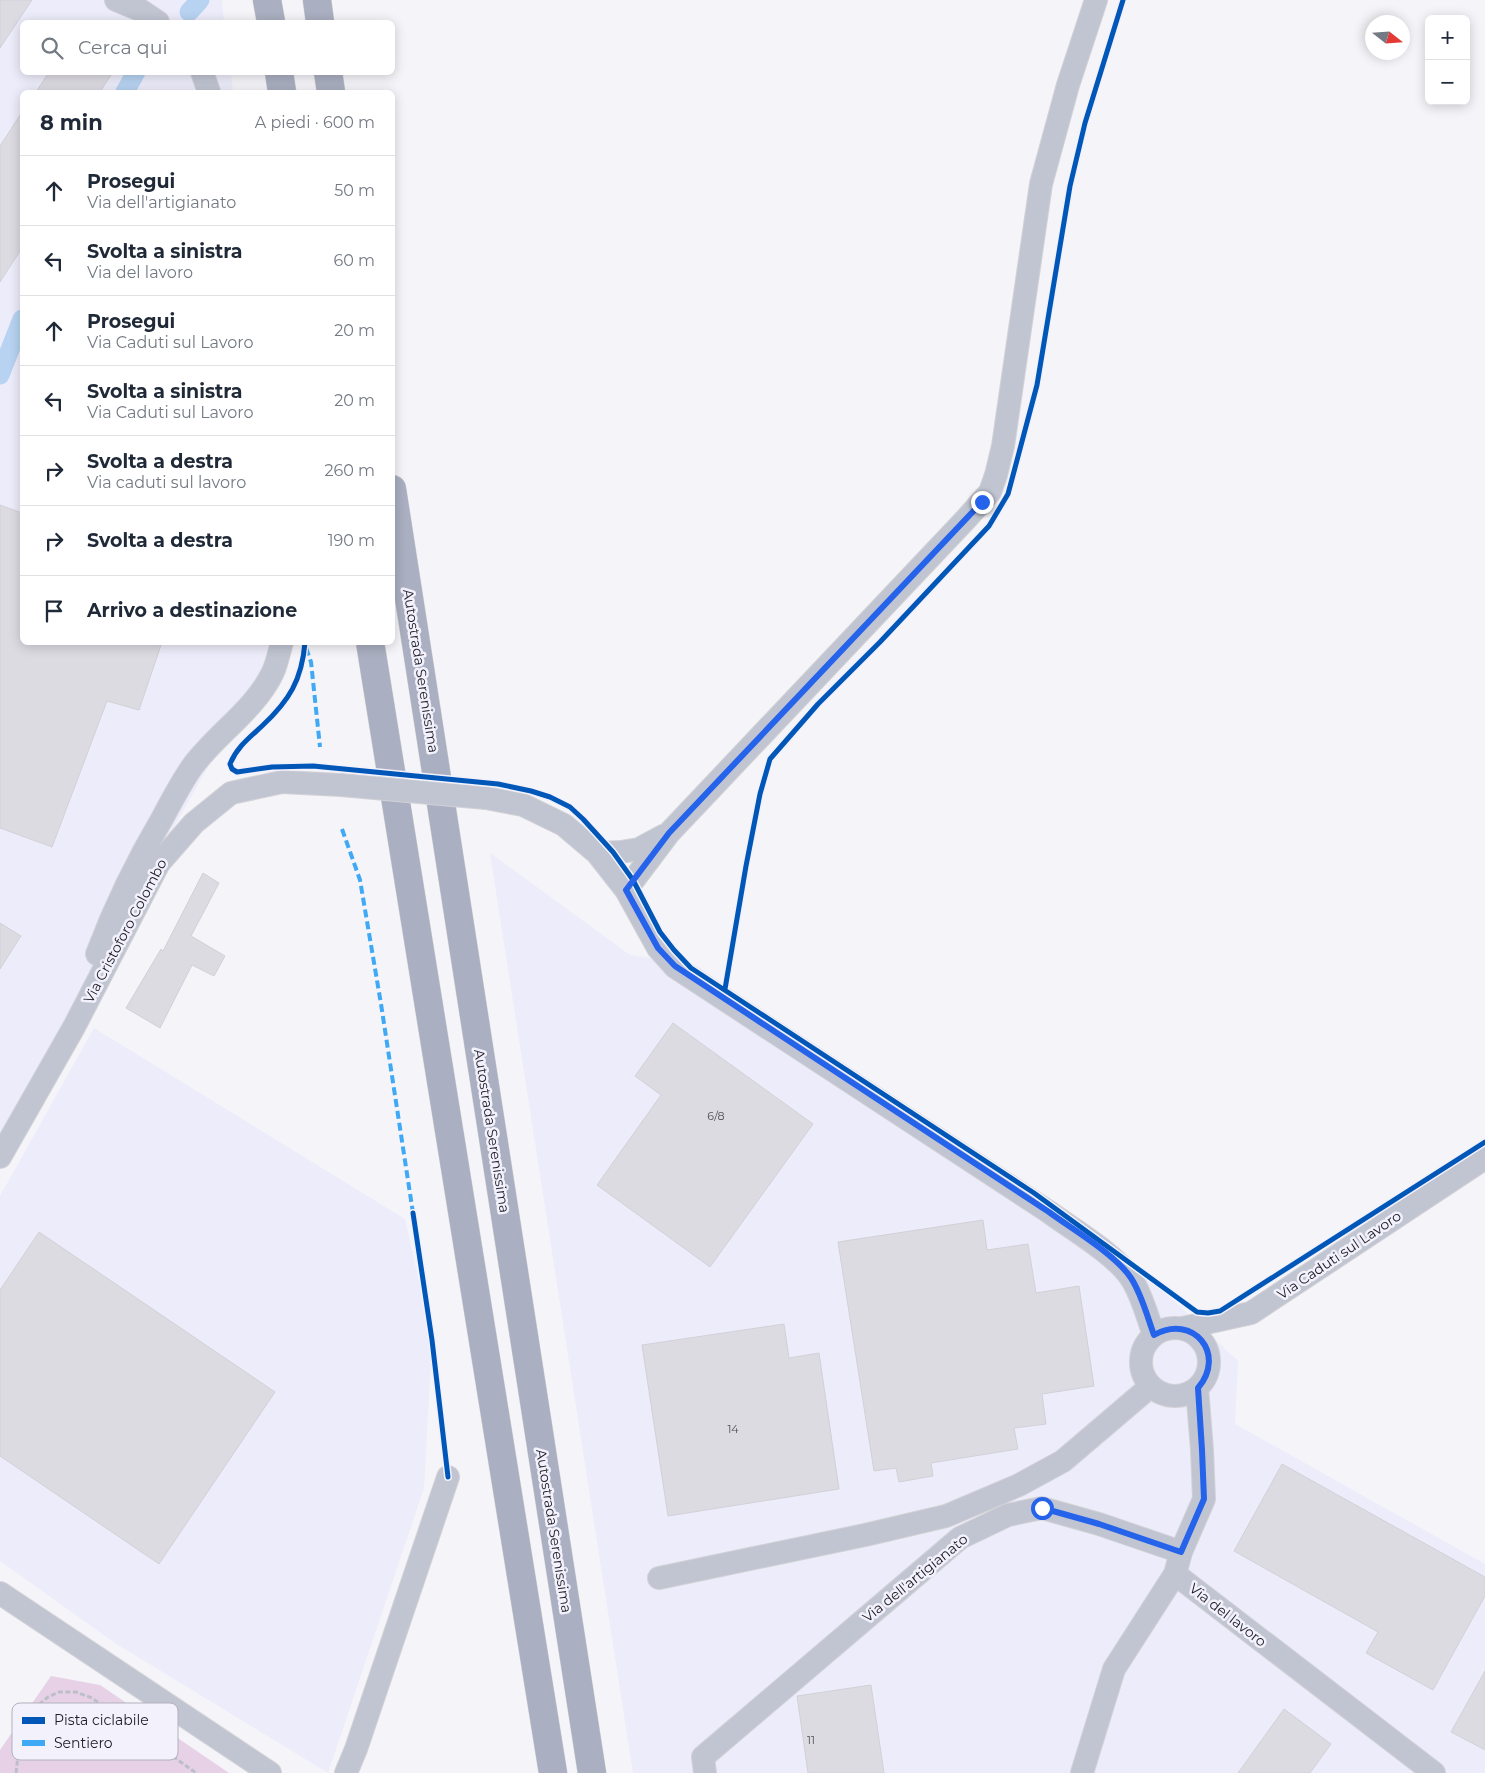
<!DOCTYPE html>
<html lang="it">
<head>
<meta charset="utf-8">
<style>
  :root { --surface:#fff; --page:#f6f6f7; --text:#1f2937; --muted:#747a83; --line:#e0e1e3 }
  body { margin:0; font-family:Montserrat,sans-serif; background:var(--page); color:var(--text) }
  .controls { position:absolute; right:15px; top:15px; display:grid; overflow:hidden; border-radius:8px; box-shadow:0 2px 12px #0003 }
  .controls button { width:45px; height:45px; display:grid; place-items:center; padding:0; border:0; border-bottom:1px solid var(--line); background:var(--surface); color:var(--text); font:25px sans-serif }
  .compass { position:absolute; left:1365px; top:15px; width:45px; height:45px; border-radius:50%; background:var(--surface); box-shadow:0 2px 12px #0003; rotate:107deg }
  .stop { position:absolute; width:15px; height:15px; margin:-11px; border:4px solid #2563eb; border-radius:50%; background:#fff }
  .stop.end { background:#2563eb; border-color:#fff; box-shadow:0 1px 5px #0008 }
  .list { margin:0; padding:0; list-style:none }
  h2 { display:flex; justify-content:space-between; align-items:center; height:65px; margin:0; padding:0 20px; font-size:21px }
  h2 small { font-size:16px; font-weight:400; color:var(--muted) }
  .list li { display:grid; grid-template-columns:32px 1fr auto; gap:15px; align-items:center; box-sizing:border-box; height:70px; padding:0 20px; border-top:1px solid var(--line) }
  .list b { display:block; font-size:19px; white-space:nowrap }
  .list p { margin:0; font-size:16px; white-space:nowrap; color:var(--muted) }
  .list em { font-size:16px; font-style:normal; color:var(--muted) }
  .icon { flex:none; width:28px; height:28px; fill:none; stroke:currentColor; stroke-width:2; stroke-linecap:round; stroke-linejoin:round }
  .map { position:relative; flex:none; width:1485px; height:1773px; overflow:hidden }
  .search { position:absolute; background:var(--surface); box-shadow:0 2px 12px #0003; left:20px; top:20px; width:375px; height:55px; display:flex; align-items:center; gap:12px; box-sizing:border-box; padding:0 18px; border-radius:8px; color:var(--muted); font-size:19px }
  .panel { position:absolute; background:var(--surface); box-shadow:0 2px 12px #0003; left:20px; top:90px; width:375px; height:555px; border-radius:8px }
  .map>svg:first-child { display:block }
  .built { fill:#edecfa }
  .green { fill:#e6d1e6 }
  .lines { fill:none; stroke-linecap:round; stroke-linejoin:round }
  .canal { stroke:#b7d3f1; stroke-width:19 }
  .building { fill:#dddbe2; stroke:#d2d0d7 }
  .minor-casing { stroke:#d2d2d6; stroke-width:24 }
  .highway-casing { stroke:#d2d2d6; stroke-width:29 }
  .path { stroke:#bdbec8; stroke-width:3; stroke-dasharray:5 2.5; stroke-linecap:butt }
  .minor { stroke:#c1c5d2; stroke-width:22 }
  .highway { stroke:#aaafc1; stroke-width:28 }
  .minor-bridge-casing { stroke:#d2d2d6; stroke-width:24; stroke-linecap:butt }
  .minor-bridge { stroke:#c1c5d2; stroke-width:22 }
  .quiet { stroke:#3fa9f5; stroke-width:4; stroke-dasharray:8 4; stroke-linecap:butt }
  .cycleway-casing { stroke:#f2f1fc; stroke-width:8 }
  .cycleway { stroke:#0057b8; stroke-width:5 }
  .route { stroke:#2563eb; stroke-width:6 }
  .labels { text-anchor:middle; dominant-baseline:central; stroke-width:5; stroke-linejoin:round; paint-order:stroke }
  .number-label { font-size:11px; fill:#4f4e56 }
  .street-label { font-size:14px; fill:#1d1c25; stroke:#f2f1fc }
  .key { fill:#f2f1fc; stroke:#b2b1bc; stroke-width:1 }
  .key-label { font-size:14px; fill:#1d1c25 }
</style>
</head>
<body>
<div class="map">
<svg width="1485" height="1773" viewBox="0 0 1485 1773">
  <rect width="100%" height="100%" fill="#f4f4f9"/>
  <!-- built -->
  <path class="built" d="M0,0H222L224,22H22V72L231,73L233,92H22V642L268,643L262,671L0,1136Z
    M490,853L630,955L695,965L1114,1244L1238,1361L1235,1424L1485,1564V1773H633Z
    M94,1028L405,1219L432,1340L424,1488L328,1773L115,1643L0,1561V1196Z"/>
  <!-- green -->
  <path class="green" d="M51,1676L100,1685L229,1773H0V1750Z"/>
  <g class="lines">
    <!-- canal -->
    <path class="canal" d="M189,12L200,0
      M125,92L136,72
      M0,375L22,319"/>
  </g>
  <!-- building -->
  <path class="building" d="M0,0H32L0,48Z
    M49,72H113L100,92H36Z
    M22,112V248L0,282V146Z
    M0,505L22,513V642H162L139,710L107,701L52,847L0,828Z
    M203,873L219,883L191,936L225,956L214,976L192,965L160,1028L126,1008L161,949L163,951Z
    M0,923L21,936L0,969Z
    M673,1023L813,1124L710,1267L597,1185L661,1095L635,1076Z
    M983,1220L987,1250L1028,1244L1036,1293L1079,1286L1094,1386L1042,1394L1046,1424L1014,1428L1018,1449L931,1463L933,1476L899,1482L896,1468L874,1471L838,1242Z
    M39,1232L275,1392L159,1564L0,1456V1290Z
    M784,1324L789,1358L819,1353L839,1489L668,1516L642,1345Z
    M1282,1464L1485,1577V1596L1433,1690L1366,1653L1378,1632L1234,1551Z
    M1485,1671V1750L1451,1732Z
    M871,1685L884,1773H808L797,1696Z
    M1284,1709L1331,1744L1310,1773H1238Z"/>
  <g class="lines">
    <!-- minor casing -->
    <g class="minor-casing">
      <path id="minor" d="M116,0L140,10L158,22
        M202,72L209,92
        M486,798L523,805L564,825L597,853L626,890L658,948L675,967L1049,1212C1072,1229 1115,1254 1131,1278C1142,1295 1147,1316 1154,1335
        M597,853L621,852L639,849L663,836
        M626,890L669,833L967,518L990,492L996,475L1003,446L1041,184L1068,85L1096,0
        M97,954C115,906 137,861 163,817C172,800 181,783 192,767C216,734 255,710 273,672C277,663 279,652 282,642
        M0,1157L74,1027L159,863L194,823L231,793L282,782L341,785
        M1183,1328L1251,1313L1485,1158
        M1141 1362a34 34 0 1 1 68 0a34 34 0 1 1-68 0Z
        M1197,1388L1202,1450L1204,1499L1181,1552L1175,1574L1434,1773
        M659,1578L865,1535L946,1516L1019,1485L1063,1461L1151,1386
        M0,1593L270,1773
        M346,1773L356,1749L448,1477
        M705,1773L703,1757L960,1538L1008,1515L1042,1508L1099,1524L1181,1552
        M1082,1773L1114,1669L1175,1574"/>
    </g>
    <!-- highway casing -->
    <g class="highway-casing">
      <path id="highway" d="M267,0L271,22
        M317,0L320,22
        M279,72L282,92
        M328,72L331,92
        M392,489L592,1773
        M370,642L553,1773"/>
    </g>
    <!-- path -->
    <path class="path" d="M16,1773L21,1729L36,1707L48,1697L59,1692H76L92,1698L196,1773"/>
    <!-- minor -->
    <use href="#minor" class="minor"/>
    <!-- highway -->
    <use href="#highway" class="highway"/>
    <!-- minor-bridge casing -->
    <g class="minor-bridge-casing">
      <path id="minor-bridge" d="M341,785L486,798"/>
    </g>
    <!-- minor-bridge -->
    <use href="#minor-bridge" class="minor-bridge"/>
    <!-- quiet -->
    <path class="quiet" d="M306,648L311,662L320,747
      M342,829L360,880L381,1004L413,1213"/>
    <!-- cycleway casing -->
    <g class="cycleway-casing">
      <path id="cycleway" d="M305,642C302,680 289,701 262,726C249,738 237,747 230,764L232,769L237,772L272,767L313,766L498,784L531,791L550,797L570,807L583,819L613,852L633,880L660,932L674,950L691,968L1034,1193L1197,1312L1208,1313L1220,1311L1485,1142
        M725,989L746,866L760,794L770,759L818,704L880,642L989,526L1008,494L1037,385L1070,186L1085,123L1123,0
        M413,1213L432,1340L448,1477"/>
    </g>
    <!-- cycleway -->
    <use href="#cycleway" class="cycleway"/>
  </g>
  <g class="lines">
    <!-- route -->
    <path class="route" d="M982,502L669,833L626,890L658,948L675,966L1049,1212C1072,1229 1115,1254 1131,1278C1142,1295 1147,1316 1154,1335C1193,1313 1227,1354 1198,1388L1202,1450L1204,1499L1181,1552L1099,1524L1042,1508"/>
  </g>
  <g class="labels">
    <!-- number labels -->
    <g class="number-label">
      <text x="716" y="1116">6/8</text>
      <text x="733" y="1429">14</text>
      <text x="811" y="1740">11</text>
    </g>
    <!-- street labels -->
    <g class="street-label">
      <text transform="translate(421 671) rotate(81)">Autostrada Serenissima</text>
      <text transform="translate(125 931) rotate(-62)">Via Cristoforo Colombo</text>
      <text transform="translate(492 1131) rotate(81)">Autostrada Serenissima</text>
      <text transform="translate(1339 1255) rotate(-34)">Via Caduti sul Lavoro</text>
      <text transform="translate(554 1531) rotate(81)">Autostrada Serenissima</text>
      <text transform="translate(915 1578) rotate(-39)">Via dell'artigianato</text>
      <text transform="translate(1228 1615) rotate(38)">Via del lavoro</text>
    </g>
  </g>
  <!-- legend -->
  <rect x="12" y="1703" width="166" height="57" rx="8" class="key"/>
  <rect x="22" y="1717" width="23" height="7" fill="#0057b8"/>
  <rect x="22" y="1740" width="23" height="6" fill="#3fa9f5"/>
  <g class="key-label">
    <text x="54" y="1725">Pista ciclabile</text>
    <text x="54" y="1748">Sentiero</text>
  </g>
</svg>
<div class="controls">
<button>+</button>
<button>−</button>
</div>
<svg class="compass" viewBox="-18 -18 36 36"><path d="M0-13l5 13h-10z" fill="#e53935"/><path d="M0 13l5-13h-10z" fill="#747a83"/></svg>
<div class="stop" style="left:1042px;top:1508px"></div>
<div class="stop end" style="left:982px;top:502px"></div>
<div class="search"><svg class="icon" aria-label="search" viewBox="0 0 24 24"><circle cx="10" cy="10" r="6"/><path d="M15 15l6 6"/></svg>Cerca qui</div>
<section class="panel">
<h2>8 min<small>A piedi · 600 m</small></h2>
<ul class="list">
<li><svg class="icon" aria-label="ahead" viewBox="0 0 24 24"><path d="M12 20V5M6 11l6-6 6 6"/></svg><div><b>Prosegui</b><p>Via dell'artigianato</p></div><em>50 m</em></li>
<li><svg class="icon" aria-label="left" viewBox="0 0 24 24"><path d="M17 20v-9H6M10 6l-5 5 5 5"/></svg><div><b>Svolta a sinistra</b><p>Via del lavoro</p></div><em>60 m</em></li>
<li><svg class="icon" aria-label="ahead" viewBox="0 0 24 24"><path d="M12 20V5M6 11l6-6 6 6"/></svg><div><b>Prosegui</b><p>Via Caduti sul Lavoro</p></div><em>20 m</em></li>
<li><svg class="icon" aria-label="left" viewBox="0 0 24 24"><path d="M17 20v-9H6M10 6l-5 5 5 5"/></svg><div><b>Svolta a sinistra</b><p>Via Caduti sul Lavoro</p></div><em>20 m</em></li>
<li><svg class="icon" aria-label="right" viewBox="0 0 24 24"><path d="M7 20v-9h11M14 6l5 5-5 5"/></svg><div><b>Svolta a destra</b><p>Via caduti sul lavoro</p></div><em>260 m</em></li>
<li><svg class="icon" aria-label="right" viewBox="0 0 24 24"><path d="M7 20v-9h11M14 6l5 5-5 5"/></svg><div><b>Svolta a destra</b></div><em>190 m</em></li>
<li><svg class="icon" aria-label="arrive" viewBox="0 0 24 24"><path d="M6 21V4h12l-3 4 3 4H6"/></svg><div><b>Arrivo a destinazione</b></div></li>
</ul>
</section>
</div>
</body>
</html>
